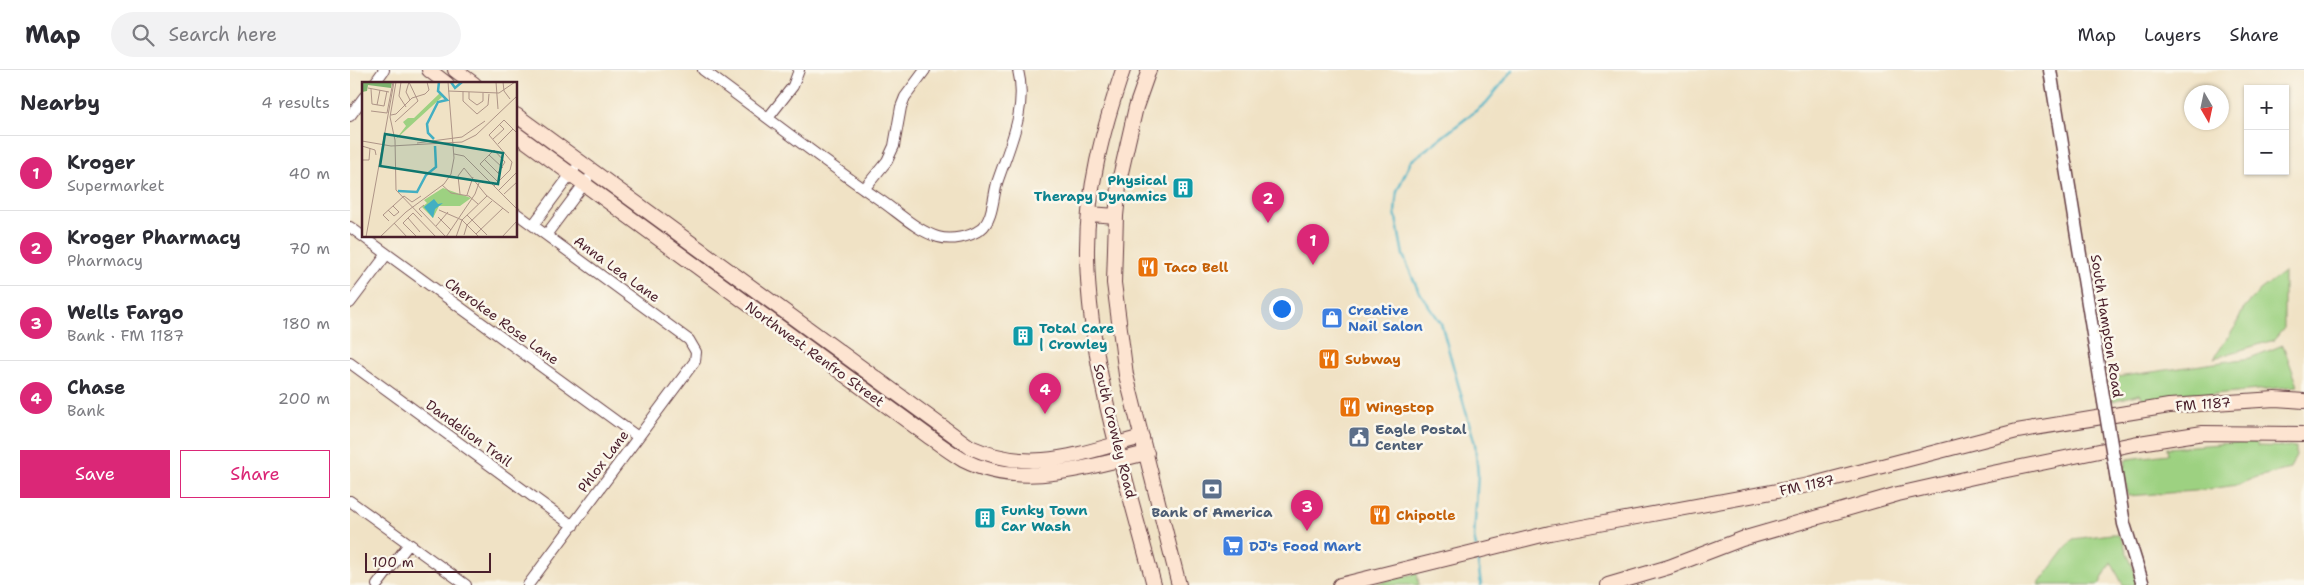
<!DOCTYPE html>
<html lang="en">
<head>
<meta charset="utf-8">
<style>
  :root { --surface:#fff; --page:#f2f2f3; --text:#2b2b33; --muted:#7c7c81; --line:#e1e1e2; --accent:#db2777 }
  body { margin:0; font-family:"Shantell Sans",sans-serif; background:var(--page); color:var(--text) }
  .controls { position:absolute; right:15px; top:15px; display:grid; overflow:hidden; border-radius:0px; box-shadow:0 1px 4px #0004 }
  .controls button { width:45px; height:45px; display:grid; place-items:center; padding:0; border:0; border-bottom:1px solid var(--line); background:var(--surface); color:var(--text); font:25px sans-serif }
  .compass { position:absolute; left:1834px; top:15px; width:45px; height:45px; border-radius:50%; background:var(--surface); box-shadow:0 1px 4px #0004; rotate:171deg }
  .scale { position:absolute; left:15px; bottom:12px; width:126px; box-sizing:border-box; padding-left:5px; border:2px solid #4a1f2b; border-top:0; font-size:14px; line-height:18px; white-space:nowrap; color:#4a1f2b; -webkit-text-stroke:4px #fbf7ec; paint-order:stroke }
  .you { position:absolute; left:931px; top:238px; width:18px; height:18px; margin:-12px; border:4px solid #fff; border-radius:50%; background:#1a73e8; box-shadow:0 0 0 8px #1a73e833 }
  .badge { display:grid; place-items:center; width:32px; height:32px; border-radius:50%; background:var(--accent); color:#fff; font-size:16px; font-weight:700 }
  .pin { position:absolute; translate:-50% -41px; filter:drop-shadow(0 1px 2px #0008) }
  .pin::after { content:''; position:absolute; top:26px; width:18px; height:15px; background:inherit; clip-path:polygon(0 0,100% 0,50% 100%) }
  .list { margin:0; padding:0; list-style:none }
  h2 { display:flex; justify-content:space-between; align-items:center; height:65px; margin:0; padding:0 20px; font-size:21px }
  h2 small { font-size:16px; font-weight:400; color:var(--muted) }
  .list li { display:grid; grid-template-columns:32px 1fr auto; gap:15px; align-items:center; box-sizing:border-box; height:75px; padding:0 20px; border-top:1px solid var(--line) }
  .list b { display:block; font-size:19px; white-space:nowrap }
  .list p { margin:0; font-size:16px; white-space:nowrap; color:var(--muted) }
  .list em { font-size:16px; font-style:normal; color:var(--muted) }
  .actions { display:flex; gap:10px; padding:15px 20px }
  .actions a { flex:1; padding:11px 0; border:1px solid var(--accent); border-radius:0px; text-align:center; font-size:18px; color:var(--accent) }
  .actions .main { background:var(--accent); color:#fff }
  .icon { flex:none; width:28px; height:28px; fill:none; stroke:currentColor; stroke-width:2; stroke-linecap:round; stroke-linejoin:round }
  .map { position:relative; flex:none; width:1954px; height:515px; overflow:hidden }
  header { display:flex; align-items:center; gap:30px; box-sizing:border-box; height:70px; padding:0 25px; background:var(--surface); border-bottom:1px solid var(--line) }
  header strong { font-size:24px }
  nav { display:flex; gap:28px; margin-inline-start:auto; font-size:18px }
  .search { width:350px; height:45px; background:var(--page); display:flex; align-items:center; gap:12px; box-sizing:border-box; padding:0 18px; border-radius:28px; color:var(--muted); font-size:19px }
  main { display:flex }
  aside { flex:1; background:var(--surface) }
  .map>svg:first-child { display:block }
  .green { fill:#9dd181; stroke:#747856 }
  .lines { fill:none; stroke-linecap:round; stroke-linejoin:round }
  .stream { stroke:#43afc2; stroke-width:2.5 }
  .minor-casing { stroke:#633c42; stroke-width:12 }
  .tertiary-casing { stroke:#633c42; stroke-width:15 }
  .secondary-casing { stroke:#633c42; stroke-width:16 }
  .minor { stroke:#fff; stroke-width:10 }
  .tertiary { stroke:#fff; stroke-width:12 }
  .secondary { stroke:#fde4d1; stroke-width:14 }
  .tertiary-bridge-casing { stroke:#633c42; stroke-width:15; stroke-linecap:butt }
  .tertiary-bridge { stroke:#fff; stroke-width:12 }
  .labels { text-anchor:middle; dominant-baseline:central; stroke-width:5; stroke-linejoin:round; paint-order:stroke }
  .culture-label { font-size:14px; font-weight:bold; fill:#0d838f; stroke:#fbf7ec; text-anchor:start }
  .food-label { font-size:14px; font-weight:bold; fill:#c56008; stroke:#fbf7ec; text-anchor:start }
  .street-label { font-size:14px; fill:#4a1f2b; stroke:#fbf7ec }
  .shop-label { font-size:14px; font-weight:bold; fill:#366cbe; stroke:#fbf7ec; text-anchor:start }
  .service-label { font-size:14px; font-weight:bold; fill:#4e5e75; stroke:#fbf7ec; text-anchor:start }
  .inset-river { fill:none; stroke:#43afc2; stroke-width:2.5 }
  .inset-road { fill:none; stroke:#ae9487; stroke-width:1 }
  .view { fill:#0f766e; fill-opacity:0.15; stroke:#0f766e; stroke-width:2.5 }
  .inset-edge { fill:none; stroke:#4a1f2b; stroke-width:2.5 }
</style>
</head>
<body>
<header>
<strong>Map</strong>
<div class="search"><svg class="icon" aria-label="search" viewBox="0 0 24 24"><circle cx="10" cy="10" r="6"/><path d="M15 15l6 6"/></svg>Search here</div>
<nav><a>Map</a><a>Layers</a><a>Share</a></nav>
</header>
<main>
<aside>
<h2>Nearby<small>4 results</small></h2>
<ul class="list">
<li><span class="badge">1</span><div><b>Kroger</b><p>Supermarket</p></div><em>40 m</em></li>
<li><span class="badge">2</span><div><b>Kroger Pharmacy</b><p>Pharmacy</p></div><em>70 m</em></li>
<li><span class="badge">3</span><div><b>Wells Fargo</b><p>Bank · FM 1187</p></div><em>180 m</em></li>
<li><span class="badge">4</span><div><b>Chase</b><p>Bank</p></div><em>200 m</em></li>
</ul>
<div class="actions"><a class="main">Save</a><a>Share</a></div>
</aside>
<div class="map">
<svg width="1954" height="515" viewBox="0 0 1954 515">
  <rect width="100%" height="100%" fill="#fbf7ec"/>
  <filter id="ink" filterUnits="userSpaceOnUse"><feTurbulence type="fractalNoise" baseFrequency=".02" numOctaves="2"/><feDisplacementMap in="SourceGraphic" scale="10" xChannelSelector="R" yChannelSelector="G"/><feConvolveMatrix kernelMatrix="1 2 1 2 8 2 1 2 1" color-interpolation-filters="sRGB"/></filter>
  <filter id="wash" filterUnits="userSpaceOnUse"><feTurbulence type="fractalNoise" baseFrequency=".0096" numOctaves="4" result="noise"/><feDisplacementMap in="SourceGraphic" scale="20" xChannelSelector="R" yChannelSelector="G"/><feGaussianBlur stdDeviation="1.12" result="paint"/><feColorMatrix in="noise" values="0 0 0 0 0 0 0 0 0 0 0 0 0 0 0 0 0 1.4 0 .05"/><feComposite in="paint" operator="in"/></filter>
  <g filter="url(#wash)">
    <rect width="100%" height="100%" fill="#f0e2c5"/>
    <!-- green -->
    <path class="green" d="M1934,202V258L1924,270L1864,288L1885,257L1893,240L1910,220Z
      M1933,275L1948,316L1794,331L1790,324L1763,331L1760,308L1900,288Z
      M1907,371V376L1946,377V385L1940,399L1907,407L1887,415L1845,421L1778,426L1773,396H1776L1775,391L1778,389L1818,384L1817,378Z
      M1761,464H1768L1771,468L1790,515H1773L1761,492L1749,515H1688L1723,469Z
      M1067,503L1069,515H1021Z"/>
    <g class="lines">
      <!-- stream -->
      <path class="stream" d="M1126,477L1124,467L1128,404L1125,374L1091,253L1068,220L1053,185L1045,142L1047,121L1061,91L1136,33L1163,0
        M1127,485L1131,515"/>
    </g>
  </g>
  <g filter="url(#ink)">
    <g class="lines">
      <!-- minor casing -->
      <g class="minor-casing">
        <path id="minor" d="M353,0C412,43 470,89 530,130C548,142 567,161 588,167C601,171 620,167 631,159C643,150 643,127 647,113C659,77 678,39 668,0
          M24,14L34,0
          M0,46L14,27
          M418,48L443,16L449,0
          M514,119L537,91L544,76L551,37L555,27L575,0
          M166,143L339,270L346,282L345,291L178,515
          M183,155L224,100
          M0,157L288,367
          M196,165L237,110
          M0,233L37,184
          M0,293L223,456
          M0,431L116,515
          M27,515L59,474"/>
      </g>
      <!-- tertiary casing -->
      <g class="tertiary-casing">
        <path id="tertiary" d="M1700,0L1754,332
          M1765,398L1774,454L1793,515"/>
      </g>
      <!-- secondary casing -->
      <g class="secondary-casing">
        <path id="secondary" d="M79,0L97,14
          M105,0L124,14
          M773,0C753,59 736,122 737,185C739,298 776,407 804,515
          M799,0L786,37L770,107L766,146L764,213L776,305L829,515
          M166,45L620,377C683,405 730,383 792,367
          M166,64L578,366C589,374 601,383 613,390C672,420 736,397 797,383
          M740,144L766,146
          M990,515L1200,463L1459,415L1667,361L1819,336L1925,329L1954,331
          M1258,515L1319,497L1392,469L1548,424L1628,406L1783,374L1853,363L1954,364"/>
      </g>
      <!-- minor -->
      <use href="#minor" class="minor"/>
      <!-- tertiary -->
      <use href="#tertiary" class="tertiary"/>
      <!-- secondary -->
      <use href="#secondary" class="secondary"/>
      <!-- tertiary-bridge casing -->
      <g class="tertiary-bridge-casing">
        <path id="tertiary-bridge" d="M1754,332L1765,398"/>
      </g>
      <!-- tertiary-bridge -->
      <use href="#tertiary-bridge" class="tertiary-bridge"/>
    </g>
  </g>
  <!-- icons -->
  <defs>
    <g id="building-square" transform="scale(1.125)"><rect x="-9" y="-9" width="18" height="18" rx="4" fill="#0f9aa8" stroke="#fbf7ec"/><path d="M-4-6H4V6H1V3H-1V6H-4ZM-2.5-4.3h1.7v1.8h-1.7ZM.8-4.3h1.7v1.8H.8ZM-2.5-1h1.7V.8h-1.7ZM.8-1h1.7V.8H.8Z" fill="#fff"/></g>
    <g id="restaurant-square" transform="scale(1.125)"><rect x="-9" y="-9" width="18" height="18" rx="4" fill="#e8710a" stroke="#fbf7ec"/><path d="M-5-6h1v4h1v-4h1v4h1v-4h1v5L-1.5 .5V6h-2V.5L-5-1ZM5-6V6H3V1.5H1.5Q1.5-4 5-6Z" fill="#fff"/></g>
    <g id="shop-square" transform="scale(1.125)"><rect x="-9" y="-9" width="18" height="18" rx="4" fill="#3f7fe0" stroke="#fbf7ec"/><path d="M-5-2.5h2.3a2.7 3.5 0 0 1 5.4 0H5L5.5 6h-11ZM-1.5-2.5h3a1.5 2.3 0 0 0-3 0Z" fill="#fff"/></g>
    <g id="civic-square" transform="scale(1.125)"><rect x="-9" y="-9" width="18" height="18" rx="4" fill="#5c6f8a" stroke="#fbf7ec"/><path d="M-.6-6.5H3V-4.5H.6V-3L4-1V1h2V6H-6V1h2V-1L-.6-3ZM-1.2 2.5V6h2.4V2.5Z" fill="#fff"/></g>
    <g id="bank-square" transform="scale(1.125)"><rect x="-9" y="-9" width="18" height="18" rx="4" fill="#5c6f8a" stroke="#fbf7ec"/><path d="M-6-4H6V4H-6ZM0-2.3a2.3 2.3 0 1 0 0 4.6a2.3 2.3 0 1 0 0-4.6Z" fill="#fff"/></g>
    <g id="supermarket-square" transform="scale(1.125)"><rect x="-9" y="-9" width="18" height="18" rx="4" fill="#3f7fe0" stroke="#fbf7ec"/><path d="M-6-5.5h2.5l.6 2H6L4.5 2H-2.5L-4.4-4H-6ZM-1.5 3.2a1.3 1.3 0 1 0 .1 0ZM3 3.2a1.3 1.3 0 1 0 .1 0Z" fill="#fff"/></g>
  </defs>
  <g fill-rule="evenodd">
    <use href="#building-square" x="833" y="118"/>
    <use href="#restaurant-square" x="798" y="197"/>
    <use href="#shop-square" x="982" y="248"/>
    <use href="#building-square" x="673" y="266"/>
    <use href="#restaurant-square" x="979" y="289"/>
    <use href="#restaurant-square" x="1000" y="337"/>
    <use href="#civic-square" x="1009" y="367"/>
    <use href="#bank-square" x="862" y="419"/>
    <use href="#restaurant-square" x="1030" y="445"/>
    <use href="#building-square" x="635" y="448"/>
    <use href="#supermarket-square" x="883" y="476"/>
  </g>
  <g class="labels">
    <!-- culture labels -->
    <g class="culture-label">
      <text x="817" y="110" text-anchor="end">Physical<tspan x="817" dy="16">Therapy Dynamics</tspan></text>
      <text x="689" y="258">Total Care<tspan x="689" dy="16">| Crowley</tspan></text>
      <text x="651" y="440">Funky Town<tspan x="651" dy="16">Car Wash</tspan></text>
    </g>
    <!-- food labels -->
    <g class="food-label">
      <text x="814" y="197">Taco Bell</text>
      <text x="995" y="289">Subway</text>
      <text x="1016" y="337">Wingstop</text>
      <text x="1046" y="445">Chipotle</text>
    </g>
    <!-- street labels -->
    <g class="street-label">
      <text transform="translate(267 199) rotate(36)">Anna Lea Lane</text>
      <text transform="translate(152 251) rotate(36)">Cherokee Rose Lane</text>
      <text transform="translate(1757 256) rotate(81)">South Hampton Road</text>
      <text transform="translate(465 284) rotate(36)">Northwest Renfro Street</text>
      <text transform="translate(1853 334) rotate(-4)">FM 1187</text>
      <text transform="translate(765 361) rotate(76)">South Crowley Road</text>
      <text transform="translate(119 363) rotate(36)">Dandelion Trail</text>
      <text transform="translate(253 391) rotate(-53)">Phlox Lane</text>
      <text transform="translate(1457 415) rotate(-12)">FM 1187</text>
    </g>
    <!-- shop labels -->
    <g class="shop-label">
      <text x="998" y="240">Creative<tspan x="998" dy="16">Nail Salon</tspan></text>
      <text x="899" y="476">DJ's Food Mart</text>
    </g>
    <!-- service labels -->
    <g class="service-label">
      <text x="1025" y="359">Eagle Postal<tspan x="1025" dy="16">Center</tspan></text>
      <text x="862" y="442" text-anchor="middle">Bank of America</text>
    </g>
  </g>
  <!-- overview -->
  <g transform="translate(12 12)">
    <rect width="155" height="155" fill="#f0e2c5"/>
    <path d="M78,11L80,15L34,57L44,44L41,40L46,36H52ZM81,106L109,116L98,124H77L71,136L60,125L65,121L62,118Z" fill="#9dd181"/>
    <path d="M0,0H30L29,6L6,3L5,9L0,10Z" fill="#7eb36f"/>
    <path d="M72,117L76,122L81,121L73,127L71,136L62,125Z" fill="#43afc2"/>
    <path class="inset-river" d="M89,0L93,6L100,0M72,57L66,51L65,42L76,20L85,18L76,9L77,0M36,109L55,110L64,93L74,85L73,64"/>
    <path class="inset-road" d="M34,0L28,35L33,58L34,108L60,135M39,0L37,14L44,25M47,0L44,10L48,18M134,0L136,27M141,0L142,9L148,17M6,6L27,10M9,7L10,22L22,24L25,9M86,9L137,11L153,0M101,9V19L115,32L126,23L127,12M107,10V17L115,23L121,19V11M15,23L18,8M9,29L25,31L31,0M29,33L34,32L50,16L63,12L67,8L65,0M33,40L56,19L47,0M131,57L142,47L137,42M0,59L29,64L100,60L114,53L155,14M55,61L100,55L123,39M136,62L151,47M0,64L13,68L14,73M92,72L102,74L155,127M127,73L141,86M122,77L137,92M0,78H7L8,66M136,91L143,80L132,68L118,82L136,100M80,103L89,111L107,114L116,122M132,104L148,88L150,80L127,53L142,38L155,51M137,108L155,90M98,112L96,94L102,86L124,113L147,131M142,112L155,100M105,113L111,95M42,114L50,120L59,114M62,123L57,127L84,155M26,128L32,134L37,130L31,124M77,128L100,138L117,155M105,133L125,153M76,135L89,148M46,136L58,150M27,139L21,133L42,114M32,141L45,155M74,144L86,130M114,152L141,126M102,153L105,143L130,119M4,155L32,0M18,155L44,130L82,102L89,92L92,76L86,0M55,155L41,141L51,131L74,155M84,155L113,112L117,101M94,155L100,138L125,114M140,155L155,139"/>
    <path class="view" d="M23,52L141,71L136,102L18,84Z"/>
    <rect width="155" height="155" class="inset-edge"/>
  </g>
</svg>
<div class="controls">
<button>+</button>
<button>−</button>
</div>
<svg class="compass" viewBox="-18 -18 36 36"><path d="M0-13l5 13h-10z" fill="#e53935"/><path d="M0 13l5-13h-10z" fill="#7c7c81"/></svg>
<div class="scale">100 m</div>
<div class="you"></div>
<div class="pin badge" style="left:963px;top:195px">1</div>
<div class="pin badge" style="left:918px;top:153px">2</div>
<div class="pin badge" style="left:957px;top:461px">3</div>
<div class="pin badge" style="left:695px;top:344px">4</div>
</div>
</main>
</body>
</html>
